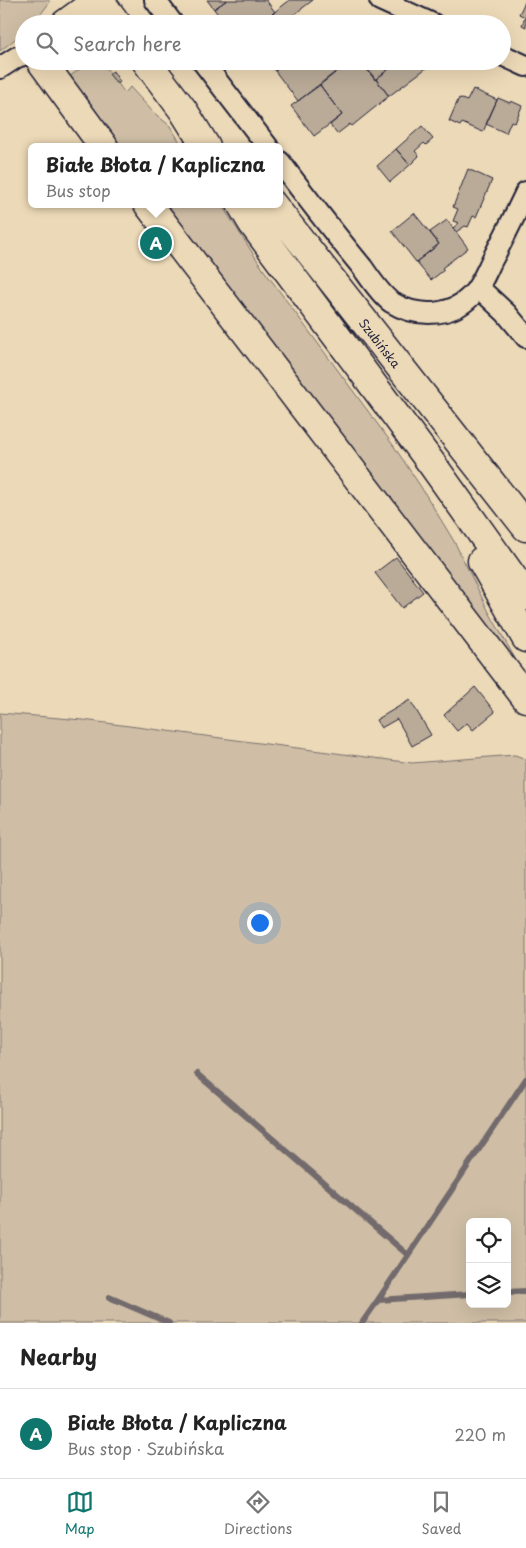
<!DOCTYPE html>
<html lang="en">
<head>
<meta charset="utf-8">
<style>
  :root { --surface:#fff; --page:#f6f6f6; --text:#222; --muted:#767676; --line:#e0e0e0; --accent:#0f766e }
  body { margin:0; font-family:"Playpen Sans",sans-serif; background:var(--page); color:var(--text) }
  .controls { position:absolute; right:15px; bottom:15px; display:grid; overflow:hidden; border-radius:8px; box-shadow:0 5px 20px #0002 }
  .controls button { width:45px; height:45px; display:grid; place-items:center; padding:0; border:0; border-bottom:1px solid var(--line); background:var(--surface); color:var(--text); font:25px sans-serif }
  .you { position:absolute; left:259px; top:922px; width:18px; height:18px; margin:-12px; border:4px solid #fff; border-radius:50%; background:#1a73e8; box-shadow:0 0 0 8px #1a73e833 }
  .badge { display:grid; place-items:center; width:32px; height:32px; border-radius:50%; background:var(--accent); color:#fff; font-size:16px; font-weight:700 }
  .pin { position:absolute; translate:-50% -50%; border:2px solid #fff; box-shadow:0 1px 5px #0006 }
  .popup { position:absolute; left:28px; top:143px; width:255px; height:65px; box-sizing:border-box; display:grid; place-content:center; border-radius:8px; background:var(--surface); filter:drop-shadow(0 1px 4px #0005); font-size:16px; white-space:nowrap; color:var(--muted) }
  .popup b { font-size:19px; color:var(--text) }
  .popup::after { content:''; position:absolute; left:50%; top:100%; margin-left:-10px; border:10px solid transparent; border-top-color:var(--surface) }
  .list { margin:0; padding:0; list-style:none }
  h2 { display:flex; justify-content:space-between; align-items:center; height:65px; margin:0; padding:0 20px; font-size:21px }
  h2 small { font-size:16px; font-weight:400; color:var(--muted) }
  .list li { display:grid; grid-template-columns:32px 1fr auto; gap:15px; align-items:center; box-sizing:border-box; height:90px; padding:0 20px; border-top:1px solid var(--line) }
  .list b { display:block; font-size:19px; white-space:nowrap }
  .list p { margin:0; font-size:16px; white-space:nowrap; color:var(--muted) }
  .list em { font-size:16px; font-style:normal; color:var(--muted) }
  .icon { flex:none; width:28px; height:28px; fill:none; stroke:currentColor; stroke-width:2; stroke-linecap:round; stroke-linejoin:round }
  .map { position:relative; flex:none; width:526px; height:1323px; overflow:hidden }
  .search { position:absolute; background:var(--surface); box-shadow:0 5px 20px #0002; left:15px; right:15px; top:15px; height:55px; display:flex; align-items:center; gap:12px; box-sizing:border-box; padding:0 18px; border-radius:28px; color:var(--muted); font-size:19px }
  .sheet { height:155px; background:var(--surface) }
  nav { display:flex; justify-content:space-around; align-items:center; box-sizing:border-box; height:70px; border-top:1px solid var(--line); background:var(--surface); font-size:14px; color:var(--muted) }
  nav a { display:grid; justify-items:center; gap:2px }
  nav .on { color:var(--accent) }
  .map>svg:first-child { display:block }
  .green { fill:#cfbea5; stroke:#787070; fill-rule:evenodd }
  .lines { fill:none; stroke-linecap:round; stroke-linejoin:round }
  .stream { stroke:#726a6c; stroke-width:6 }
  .building { fill:#baab98; stroke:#22223b }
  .street-casing { stroke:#22223b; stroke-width:24 }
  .secondary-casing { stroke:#22223b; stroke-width:31 }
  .street { stroke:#ecd9b7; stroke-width:20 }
  .secondary { stroke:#ecd9b7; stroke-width:28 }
  .labels { text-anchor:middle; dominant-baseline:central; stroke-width:4; stroke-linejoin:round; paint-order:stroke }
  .street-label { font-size:12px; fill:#22223b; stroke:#ecd9b7 }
</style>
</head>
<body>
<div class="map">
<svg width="526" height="1323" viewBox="0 0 526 1323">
  <rect width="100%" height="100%" fill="#ecd9b7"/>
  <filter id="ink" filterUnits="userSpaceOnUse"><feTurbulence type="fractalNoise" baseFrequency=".02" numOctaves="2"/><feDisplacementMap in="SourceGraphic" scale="10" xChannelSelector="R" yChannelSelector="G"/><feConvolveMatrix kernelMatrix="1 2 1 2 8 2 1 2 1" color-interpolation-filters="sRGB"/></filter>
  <g filter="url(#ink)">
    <!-- green -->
    <path class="green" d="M0,0H48L50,2L33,24H24V32L0,51Z
      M91,61C106,61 116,82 125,93L130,87L153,112L170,126L183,147H119L66,79Z
      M164,204H221L263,269L393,445L421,487L455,543L489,612L526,678L303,386L279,352Z
      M0,713L83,720L412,763L515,755L526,759V1323H0ZM470,1222H507V1304H470Z"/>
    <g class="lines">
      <!-- stream -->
      <path class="stream" d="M197,1074L408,1255
        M507,1292L526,1291
        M109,1297L169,1323
        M378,1300L526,1079
        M362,1323L378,1300L470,1294"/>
    </g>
    <!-- building -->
    <path class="building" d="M207,0H227L214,9Z
      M227,0H266L275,12L259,24H225L214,9Z
      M290,0H313L283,23L280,19L274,24H259Z
      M526,0V27L522,25L525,17L519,14Z
      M267,61H288L275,71Z
      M288,61H331L338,70L298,101L275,71Z
      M331,61H350L338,70Z
      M350,61H361L389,96L352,126L350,124L337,134L330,125L342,115L320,85Z
      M372,61H399L375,80L365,67Z
      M399,61H425L429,66L389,96L376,79Z
      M425,61H440L441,64L429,66Z
      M113,71L120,82L117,84L109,74Z
      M320,85L342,115L314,136L291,106Z
      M473,89L497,100L483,132L462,123L460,126L449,121L459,98L467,101Z
      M498,98L510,103L511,101L522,106L515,123L511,121L506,133L486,124Z
      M422,126L433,139L426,145L424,143L415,151L419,156L410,165L396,149Z
      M396,149L410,165L390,182L377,166Z
      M468,169L492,180L476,217L473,216L468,227L465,226L456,232L453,228L459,223L453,221L458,209L453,207Z
      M414,213L439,244L416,262L392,231Z
      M447,220L468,248L442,268L444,270L431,280L416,262L439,244L430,232Z
      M396,557L423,592L402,608L375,573Z
      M475,687L495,712L473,730L467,723L457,731L444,715Z
      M410,700L431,735L412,746L397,719L381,728L376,720Z"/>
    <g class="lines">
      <!-- street casing -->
      <g class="street-casing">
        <path id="street" d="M155,0L173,24
          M380,0L433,24
          M502,55L526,66
          M202,61L268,147
          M0,68L17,57L24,55
          M280,162C307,198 334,233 362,267C370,278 380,294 391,302C415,317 450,318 471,296C481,286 486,272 492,260C504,238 515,215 526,192
          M478,287L506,313L526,337"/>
      </g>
      <!-- secondary casing -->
      <g class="secondary-casing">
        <path id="secondary" d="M99,0L117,24
          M65,24L98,0
          M41,61L104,147
          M146,61L183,110L206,147
          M148,204L526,698
          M241,204L253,224L432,464L526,596
          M272,204L526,527
          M482,561L526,638"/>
      </g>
      <!-- street -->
      <use href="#street" class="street"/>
      <!-- secondary -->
      <use href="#secondary" class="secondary"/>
    </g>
  </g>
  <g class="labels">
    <!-- street labels -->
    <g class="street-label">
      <text transform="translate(380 343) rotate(52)">Szubińska</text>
    </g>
  </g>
</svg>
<div class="controls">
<button><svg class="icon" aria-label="locate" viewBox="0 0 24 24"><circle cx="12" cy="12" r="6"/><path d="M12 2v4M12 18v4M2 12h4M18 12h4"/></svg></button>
<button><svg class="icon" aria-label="layers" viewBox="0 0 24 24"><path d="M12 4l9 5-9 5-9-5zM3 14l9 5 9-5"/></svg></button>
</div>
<div class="you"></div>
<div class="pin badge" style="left:156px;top:243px">A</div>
<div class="popup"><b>Białe Błota / Kapliczna</b>Bus stop</div>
<div class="search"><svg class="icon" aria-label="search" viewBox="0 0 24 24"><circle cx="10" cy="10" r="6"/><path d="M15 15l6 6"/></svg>Search here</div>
</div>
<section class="sheet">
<h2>Nearby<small></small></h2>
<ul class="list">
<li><span class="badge">A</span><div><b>Białe Błota / Kapliczna</b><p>Bus stop · Szubińska</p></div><em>220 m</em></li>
</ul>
</section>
<nav>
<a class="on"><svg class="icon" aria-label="map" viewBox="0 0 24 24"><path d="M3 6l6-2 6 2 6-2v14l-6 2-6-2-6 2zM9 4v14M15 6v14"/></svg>Map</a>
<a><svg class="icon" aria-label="directions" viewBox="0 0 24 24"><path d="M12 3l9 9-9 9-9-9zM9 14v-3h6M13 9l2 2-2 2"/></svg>Directions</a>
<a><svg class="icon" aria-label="saved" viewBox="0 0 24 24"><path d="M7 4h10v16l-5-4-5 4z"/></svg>Saved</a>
</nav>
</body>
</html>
